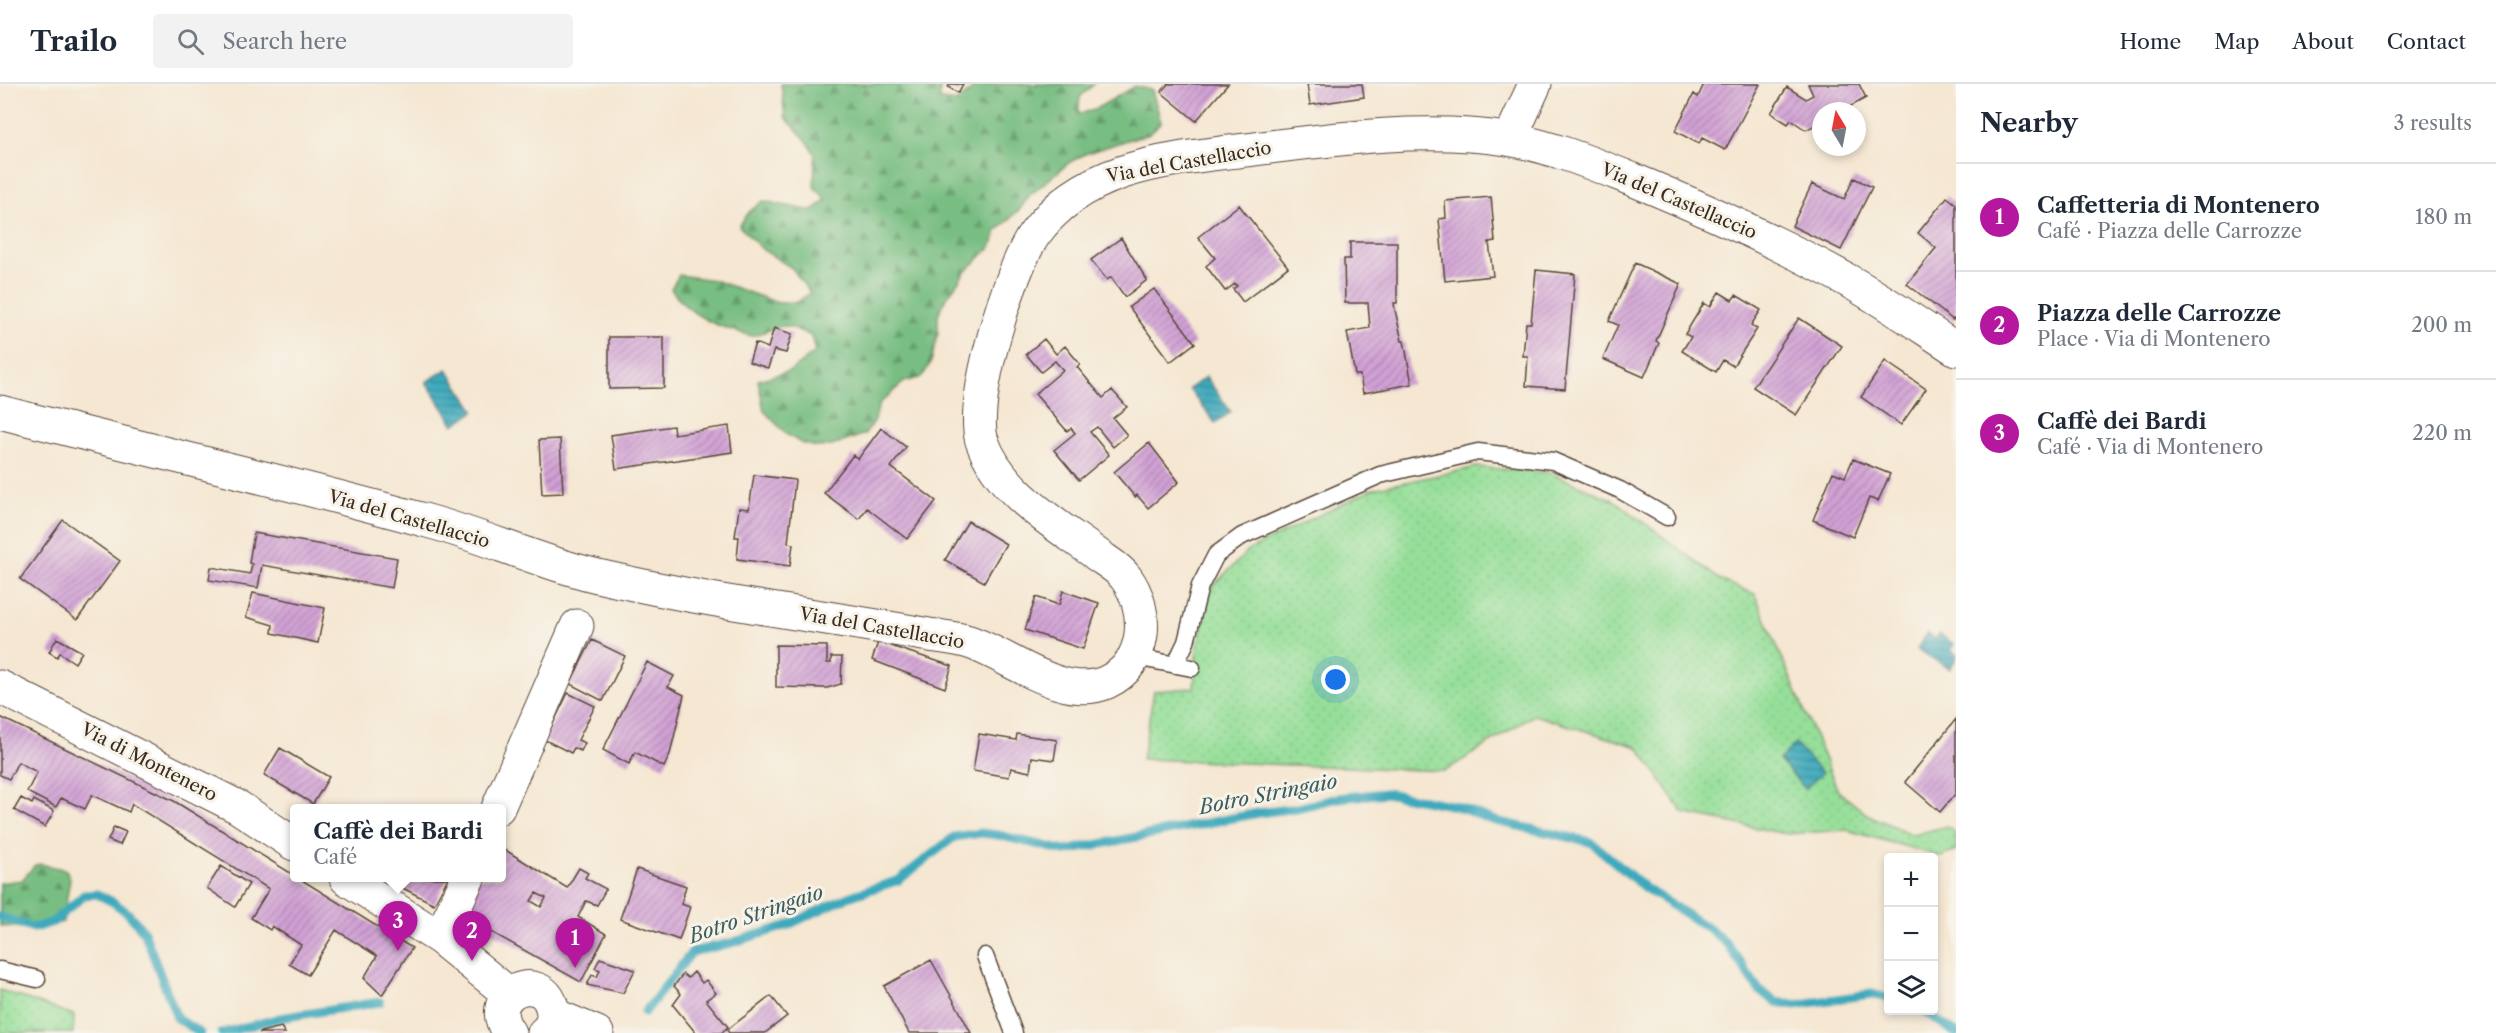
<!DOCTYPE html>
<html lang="en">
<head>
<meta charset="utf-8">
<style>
  :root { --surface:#fff; --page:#f2f2f3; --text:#1f2937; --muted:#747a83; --line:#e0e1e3; --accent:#b5179e }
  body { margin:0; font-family:"Libre Caslon Text",serif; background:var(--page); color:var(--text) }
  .controls { position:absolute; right:18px; bottom:18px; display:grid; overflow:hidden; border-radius:6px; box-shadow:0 3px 9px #0003 }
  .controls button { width:54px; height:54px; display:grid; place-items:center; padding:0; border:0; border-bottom:2px solid var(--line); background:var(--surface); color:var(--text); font:30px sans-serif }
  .compass { position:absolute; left:1812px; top:18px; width:54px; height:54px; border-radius:50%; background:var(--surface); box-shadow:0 3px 9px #0003; rotate:350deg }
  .you { position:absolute; left:1336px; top:596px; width:21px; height:21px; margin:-15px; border:4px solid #fff; border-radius:50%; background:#1a73e8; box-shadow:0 0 0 9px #1a73e833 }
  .badge { display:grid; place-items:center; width:39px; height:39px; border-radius:50%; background:var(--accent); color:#fff; font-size:20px; font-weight:700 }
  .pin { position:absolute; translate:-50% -50px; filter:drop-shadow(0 2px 3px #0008) }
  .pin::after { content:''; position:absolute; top:32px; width:21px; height:18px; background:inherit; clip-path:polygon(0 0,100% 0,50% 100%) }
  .popup { position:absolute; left:290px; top:720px; width:216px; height:78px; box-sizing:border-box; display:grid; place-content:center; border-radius:6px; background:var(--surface); filter:drop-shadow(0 2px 4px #0005); font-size:20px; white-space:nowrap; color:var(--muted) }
  .popup b { font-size:22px; color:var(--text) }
  .popup::after { content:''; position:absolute; left:50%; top:100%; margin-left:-12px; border:12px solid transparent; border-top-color:var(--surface) }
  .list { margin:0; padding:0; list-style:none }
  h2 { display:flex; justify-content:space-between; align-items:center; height:78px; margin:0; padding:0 24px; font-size:26px }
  h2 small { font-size:20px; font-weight:400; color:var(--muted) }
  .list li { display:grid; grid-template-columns:39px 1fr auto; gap:18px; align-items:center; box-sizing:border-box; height:108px; padding:0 24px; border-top:2px solid var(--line) }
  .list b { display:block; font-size:22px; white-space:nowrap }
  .list p { margin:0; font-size:20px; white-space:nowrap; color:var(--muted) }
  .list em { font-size:20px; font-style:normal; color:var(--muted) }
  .icon { flex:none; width:33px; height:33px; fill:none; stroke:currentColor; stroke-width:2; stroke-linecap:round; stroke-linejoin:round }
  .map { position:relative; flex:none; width:1956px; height:949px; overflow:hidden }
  header { display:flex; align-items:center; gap:36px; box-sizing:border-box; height:84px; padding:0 30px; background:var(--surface); border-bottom:2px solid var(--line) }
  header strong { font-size:28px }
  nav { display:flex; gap:33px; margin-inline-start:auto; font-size:21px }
  .search { width:420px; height:54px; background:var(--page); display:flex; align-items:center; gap:15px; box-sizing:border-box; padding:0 21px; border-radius:6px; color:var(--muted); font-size:22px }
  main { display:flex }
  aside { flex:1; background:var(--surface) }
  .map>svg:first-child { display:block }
  .grass { fill:url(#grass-dots); stroke:#68845c; stroke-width:1.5 }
  .forest { fill:url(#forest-firs); stroke:#5a7450; stroke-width:1.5 }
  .water { fill:url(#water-rules); stroke:#3c6a6d; stroke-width:1.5 }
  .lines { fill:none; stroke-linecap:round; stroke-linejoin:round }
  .stream { stroke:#3ca9bc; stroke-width:9 }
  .building { fill:url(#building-hatch); fill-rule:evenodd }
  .service-casing { stroke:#574639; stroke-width:19 }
  .minor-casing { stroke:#574639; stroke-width:35 }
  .tertiary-casing { stroke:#574639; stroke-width:35 }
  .service { stroke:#fff; stroke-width:16 }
  .minor { stroke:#fff; stroke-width:33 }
  .tertiary { stroke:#fff; stroke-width:33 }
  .labels { text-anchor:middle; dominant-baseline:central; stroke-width:6; stroke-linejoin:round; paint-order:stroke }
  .street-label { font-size:18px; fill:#3b2a1e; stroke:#f7f3e8 }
  .water-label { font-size:20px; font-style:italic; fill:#3b5d5d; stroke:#f7f3e8 }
</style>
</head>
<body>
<header>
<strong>Trailo</strong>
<div class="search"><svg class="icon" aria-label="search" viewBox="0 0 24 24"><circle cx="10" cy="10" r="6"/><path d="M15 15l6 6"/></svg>Search here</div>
<nav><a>Home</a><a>Map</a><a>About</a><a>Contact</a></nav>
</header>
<main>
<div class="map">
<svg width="1956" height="949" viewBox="0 0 1956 949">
  <defs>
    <pattern id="grass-dots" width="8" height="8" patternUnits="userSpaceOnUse" patternTransform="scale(1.5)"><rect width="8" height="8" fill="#96df9a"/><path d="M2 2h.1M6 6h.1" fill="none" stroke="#82c084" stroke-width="1.8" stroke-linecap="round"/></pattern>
    <pattern id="forest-firs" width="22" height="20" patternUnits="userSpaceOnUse" patternTransform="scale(1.5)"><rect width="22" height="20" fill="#78be82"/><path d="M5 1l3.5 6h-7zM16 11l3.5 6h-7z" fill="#649b6a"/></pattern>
    <pattern id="water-rules" width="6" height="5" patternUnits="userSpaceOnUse" patternTransform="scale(1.5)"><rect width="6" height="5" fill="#3ca9bc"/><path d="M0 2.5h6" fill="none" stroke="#348a98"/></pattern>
    <pattern id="building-hatch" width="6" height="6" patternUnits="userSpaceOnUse" patternTransform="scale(1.5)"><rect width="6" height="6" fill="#d1a1d5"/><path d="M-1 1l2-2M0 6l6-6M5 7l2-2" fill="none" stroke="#ab83ac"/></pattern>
  </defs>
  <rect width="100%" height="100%" fill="#f7f3e8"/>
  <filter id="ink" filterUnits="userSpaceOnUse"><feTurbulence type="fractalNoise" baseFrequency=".0167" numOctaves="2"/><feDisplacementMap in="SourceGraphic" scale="12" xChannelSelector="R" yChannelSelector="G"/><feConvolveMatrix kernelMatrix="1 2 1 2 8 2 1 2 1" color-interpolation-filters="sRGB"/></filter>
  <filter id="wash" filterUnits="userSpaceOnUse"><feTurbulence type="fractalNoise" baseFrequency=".008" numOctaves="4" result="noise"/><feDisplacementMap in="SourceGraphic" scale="24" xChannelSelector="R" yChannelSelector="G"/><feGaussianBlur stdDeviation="1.35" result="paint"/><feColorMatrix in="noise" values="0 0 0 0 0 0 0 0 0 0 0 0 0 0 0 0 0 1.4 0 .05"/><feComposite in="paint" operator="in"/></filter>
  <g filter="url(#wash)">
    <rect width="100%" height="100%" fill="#f5e7d2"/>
    <!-- grass -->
    <path class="grass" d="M1477,383L1551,389L1615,417L1722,497L1755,510L1838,707L1868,731L1913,751L1947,742L1956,749V766L1942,773L1847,746L1786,750L1683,729L1638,663L1534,631L1445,687L1142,675L1154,607L1194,604L1197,563L1212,503L1249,466L1372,405Z
      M0,906L74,931L73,949H0Z"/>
    <!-- forest -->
    <path class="forest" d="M781,0H940V16L957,18L978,0H1094L1080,13L1078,30L1094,26L1135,2L1152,6L1161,38L1150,49L1087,69L1070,78L1029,112L1020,125L997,147L991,163L965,188L945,216L938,231V248L931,278L922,293L904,298L879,320L875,336L865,350L832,362L816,363L801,359L787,351L764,327L758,296L790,287L815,268L811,252C777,235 784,243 752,252C720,243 690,234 671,205L679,191L714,196L778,219L797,218L810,209L792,184L763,166L739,142L749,128L763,117L813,127L826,115L814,103L815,71L807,57L785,33Z
      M41,780L66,786L70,794L63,838L38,845L0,842V799L22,796L35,781Z"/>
    <!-- water -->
    <path class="water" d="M447,285L475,327L454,341L426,298Z
      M1206,293L1231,328L1215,339L1189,305Z
      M1927,549L1936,555L1939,550L1954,560L1951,566L1956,570V575L1950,585L1917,565Z
      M1795,660L1822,689L1805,705L1779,676Z"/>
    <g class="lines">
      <!-- stream -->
      <path class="stream" d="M0,833L34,844L53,838L84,811L97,810L113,818L128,829L144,848L177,934L200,949
        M1922,926L1956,949
        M645,928L692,868L731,859L786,842L848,813L899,796L954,753L981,749L998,751L1065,767L1259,729L1298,724L1338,714L1386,709L1456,722L1495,737L1591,758L1645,804L1711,846L1728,861L1759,906L1776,918L1796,921L1871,910L1888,914
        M222,949L280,934L380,918"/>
    </g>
    <g id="blocks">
      <!-- building -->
      <path class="building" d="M950,0H963L958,9L948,3Z
        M1168,0H1228L1196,37L1161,8Z
        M1307,0H1362L1364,13L1310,21Z
        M1704,0H1760L1725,66L1702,54L1699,60L1675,47L1694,10L1698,13Z
        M1808,0H1859L1866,14L1842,27H1821V38L1806,46L1791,36L1788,40L1771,29L1787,3L1806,15L1813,11Z
        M1854,94L1872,103L1841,166L1792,142L1812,100L1844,115Z
        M1491,113L1495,157L1489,158L1493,192L1445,197L1439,135L1446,134L1445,117Z
        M1947,113L1956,120V233L1953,236L1907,200L1936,164L1918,149Z
        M1239,121L1288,183L1243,218L1233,205L1237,202L1235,200L1225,207L1206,182L1215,174L1198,153Z
        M1121,154L1147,196L1125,213L1111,193L1107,196L1091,176Z
        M1350,158H1397V219H1394L1395,226L1402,257H1404L1412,300L1363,309L1360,291H1355L1347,248L1370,244L1368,219H1345L1344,175H1350Z
        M1635,179L1681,200L1656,257L1659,259L1644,293L1603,275L1618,241L1609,237Z
        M1536,186L1575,190L1565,305L1526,302L1528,272H1523L1526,239H1531Z
        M1154,205L1195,259L1170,278L1129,223Z
        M1719,208L1732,216L1736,211L1761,226L1751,241L1757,245L1733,282L1723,276L1716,288L1682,267L1691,253L1685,250L1704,219L1710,223Z
        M1799,234L1842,262L1796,331L1753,303Z
        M774,244L792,250L786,269L774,266L768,284L749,278L755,259L768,264Z
        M609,253H664V304L609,305Z
        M1044,255L1056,270L1065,262L1080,280L1077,283L1103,314L1112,306L1127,323L1113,334L1127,351L1113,363L1097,343L1090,348L1109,371L1079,396L1054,366L1075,349L1071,344L1067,347L1035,310L1063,286L1055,277L1041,288L1026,270Z
        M1885,277L1926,305L1901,341L1861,313Z
        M673,342L674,350L729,342L732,368L616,385L611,351Z
        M881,344L906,363L891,383L936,417L907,455L867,424L859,435L824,409L853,371L858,375Z
        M560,355L563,409L542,410L539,356Z
        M1149,359L1179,398L1148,424L1137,411L1135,413L1114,388Z
        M1853,375L1890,390L1878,417L1869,414L1853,453L1813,436L1833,388L1845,393Z
        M754,391L795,396L788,459L793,460L790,482L737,475L739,453H735L739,424L749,425Z
        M63,436L120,477L77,536L20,495Z
        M968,437L1006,460L984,498L945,476Z
        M254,449L397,474L392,504L262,481L258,504L209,496L211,483L250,490L252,480L249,479Z
        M1063,507L1099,519L1083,565L1025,546L1036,513L1059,521Z
        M253,509L325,524L318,559L272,549L273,541L246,533Z
        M57,554L82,568L75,579L60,569L57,573L49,568Z
        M592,556L625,572L603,617L570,600Z
        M878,558L952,582L945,604L872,576Z
        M776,561L827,562V579H831V573H842L841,600L827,604L776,603Z
        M647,578L674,592L668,603L684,611L670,670L664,683L635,668L629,680L603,666Z
        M568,609L595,622L578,656L585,659L581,667L574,664L571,669L545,656Z
        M0,633L174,717L412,864L382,911L364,894L377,872L336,846L308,891L289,880L301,861L272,842L270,846L251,834L269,805L132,720L129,728L92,711L85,725L61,714L56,723L27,708L37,688L18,678L9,695L0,691Z
        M1956,635V709L1940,728L1905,698Z
        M979,650L1016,656L1017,650L1057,656L1054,676L1032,673L1030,688L1011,684L1009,693L973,687Z
        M280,664L329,693L313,720L264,691Z
        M21,714L32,720L34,716L54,727L45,743L14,726Z
        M114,743L126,748L120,761L108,756Z
        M502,764L567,804L579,784L588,789L585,794L606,805L597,821L586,817L578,833L606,850L581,898L459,830L479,794H502ZM536,809L546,814L541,823L531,817Z
        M221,782L249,800L235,823L207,804Z
        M637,785L686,802L681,820L690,823L679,856L620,835Z
        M383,794H448L434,820Z
        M600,874L635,886L623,909L587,901L592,891L597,893L600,886L595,884Z
        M931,876L959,926L971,949H909L884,902Z
        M694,888L702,899L706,896L716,909L706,916L728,943L721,949H696L673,921L681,910L674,902L683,890L688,894Z
        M771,912L787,932L765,949H729L727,946Z
        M281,943L285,949H260V948Z"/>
    </g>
  </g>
  <g filter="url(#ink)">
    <use href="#blocks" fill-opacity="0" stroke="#574639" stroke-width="1.5"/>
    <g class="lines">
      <!-- service casing -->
      <g class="service-casing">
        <path id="service" d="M1135,573L1192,584
          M1175,581L1186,558L1200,502L1216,471L1242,452L1380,391L1478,368L1553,377L1620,406L1667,433
          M985,872L1014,949
          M0,886L37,895"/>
      </g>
      <!-- minor casing -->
      <g class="minor-casing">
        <path id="minor" d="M1510,55L1535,0
          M0,603L238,723L294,760
          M498,724L577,542
          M346,794L440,854L509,910
          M440,854L468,794
          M554,931L597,949
          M509,949C480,909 543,884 552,924C555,934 552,943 544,949"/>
      </g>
      <!-- tertiary casing -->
      <g class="tertiary-casing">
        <path id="tertiary" d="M0,328C143,365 288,398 431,438C491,455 549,482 611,495C716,519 823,532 929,551C942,553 956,554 969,558C1009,571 1063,618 1107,598C1148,579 1150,526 1126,494C1118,483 1105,477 1095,469C1053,438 1000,408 982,357C969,318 1010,185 1034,151C1081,84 1162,76 1238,67C1326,56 1418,42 1507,55C1551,62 1593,80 1634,96C1709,127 1783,160 1854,200C1889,220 1922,243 1956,265"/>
      </g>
      <!-- service -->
      <use href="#service" class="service"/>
      <!-- minor -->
      <use href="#minor" class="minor"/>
      <!-- tertiary -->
      <use href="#tertiary" class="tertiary"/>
    </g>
  </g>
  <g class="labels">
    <!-- street labels -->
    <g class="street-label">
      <text transform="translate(1189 78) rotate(-10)">Via del Castellaccio</text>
      <text transform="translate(1679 117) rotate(23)">Via del Castellaccio</text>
      <text transform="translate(409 435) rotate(16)">Via del Castellaccio</text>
      <text transform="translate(882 544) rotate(10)">Via del Castellaccio</text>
      <text transform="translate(149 678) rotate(27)">Via di Montenero</text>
    </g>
    <!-- water labels -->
    <g class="water-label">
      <text transform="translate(1268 710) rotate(-11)">Botro Stringaio</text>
      <text transform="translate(756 830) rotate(-19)">Botro Stringaio</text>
    </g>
  </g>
</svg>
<div class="controls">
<button>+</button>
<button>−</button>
<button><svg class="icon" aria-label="layers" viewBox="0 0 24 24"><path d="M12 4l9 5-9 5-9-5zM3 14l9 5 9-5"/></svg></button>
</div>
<svg class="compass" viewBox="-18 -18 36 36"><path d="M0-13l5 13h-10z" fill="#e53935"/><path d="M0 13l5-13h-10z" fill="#747a83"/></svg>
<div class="you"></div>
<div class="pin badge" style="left:575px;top:884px">1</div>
<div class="pin badge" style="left:472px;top:877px">2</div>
<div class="pin badge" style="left:398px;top:867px">3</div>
<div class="popup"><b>Caffè dei Bardi</b>Café</div>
</div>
<aside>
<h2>Nearby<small>3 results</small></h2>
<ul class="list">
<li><span class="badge">1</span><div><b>Caffetteria di Montenero</b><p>Café · Piazza delle Carrozze</p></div><em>180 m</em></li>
<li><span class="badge">2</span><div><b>Piazza delle Carrozze</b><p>Place · Via di Montenero</p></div><em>200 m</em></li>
<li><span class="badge">3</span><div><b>Caffè dei Bardi</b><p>Café · Via di Montenero</p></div><em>220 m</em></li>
</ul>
</aside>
</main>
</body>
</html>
